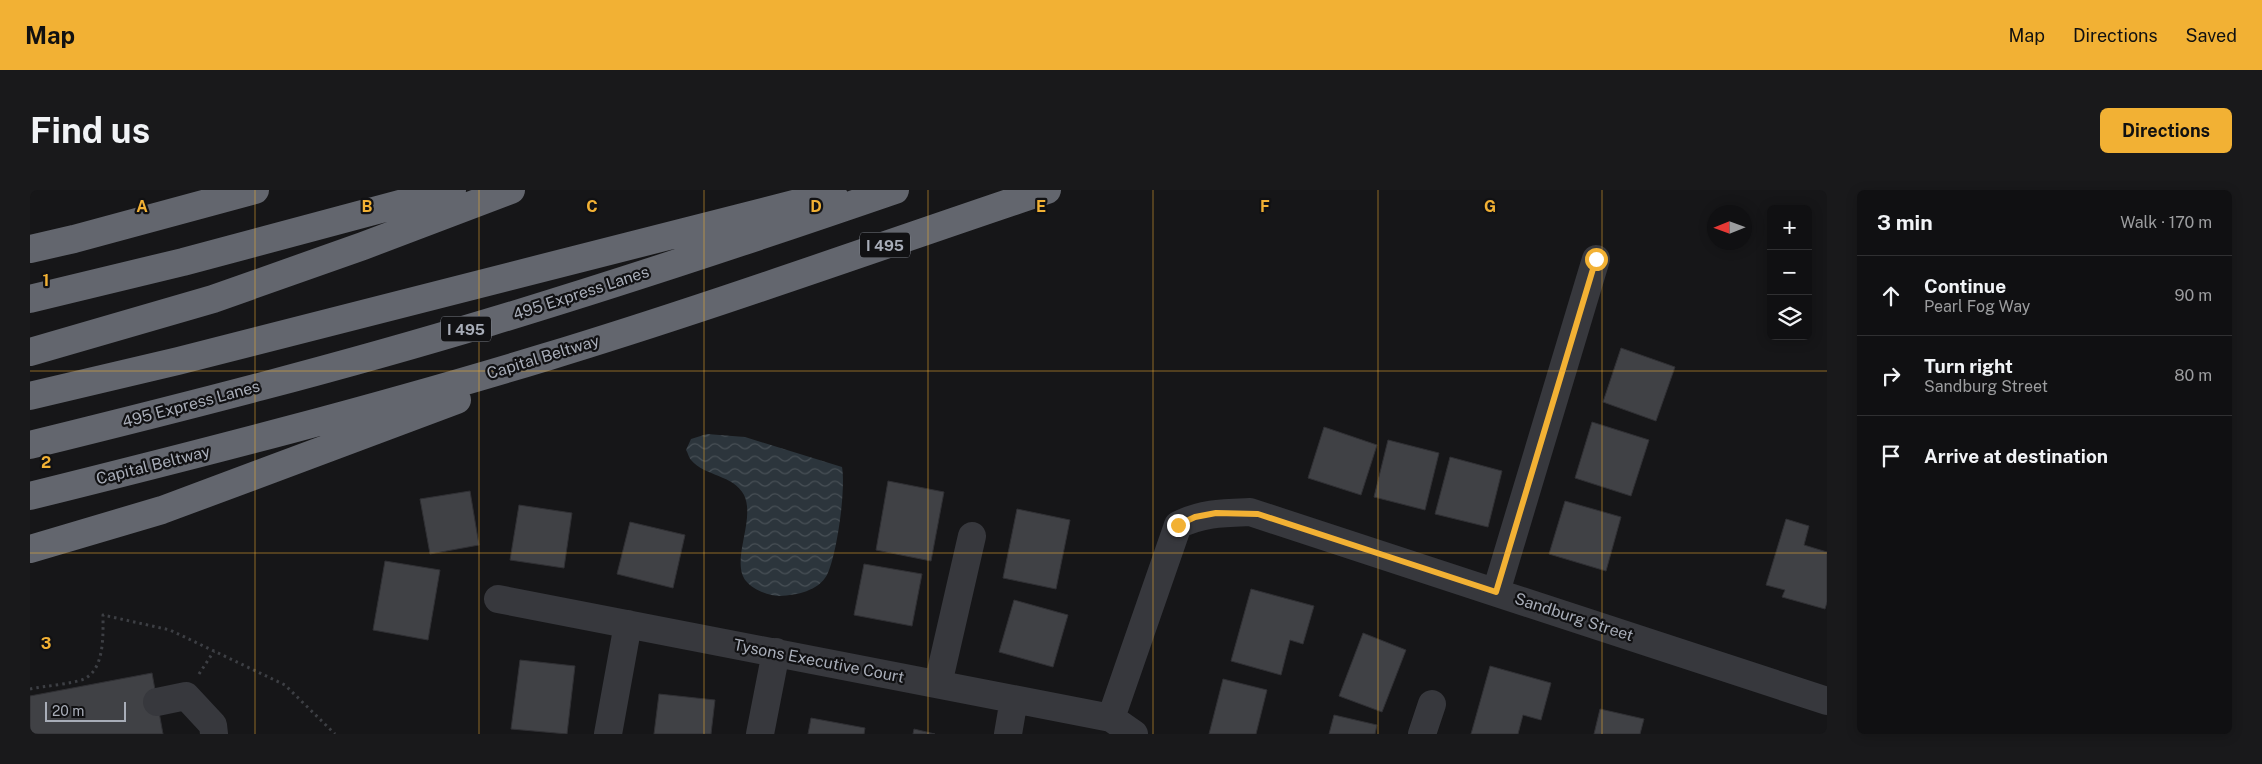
<!DOCTYPE html>
<html lang="en">
<head>
<meta charset="utf-8">
<style>
  :root { --surface:#101012; --page:#19191b; --text:#f1f3f6; --muted:#9c9d9f; --line:#303032; --accent:#f2b134 }
  body { margin:0; font-family:"Public Sans",sans-serif; background:var(--page); color:var(--text) }
  .controls { position:absolute; right:15px; top:15px; display:grid; overflow:hidden; border-radius:8px; box-shadow:0 2px 12px #0003 }
  .controls button { width:45px; height:45px; display:grid; place-items:center; padding:0; border:0; border-bottom:1px solid var(--line); background:var(--surface); color:var(--text); font:25px sans-serif }
  .compass { position:absolute; left:1677px; top:15px; width:45px; height:45px; border-radius:50%; background:var(--surface); box-shadow:0 2px 12px #0003; rotate:269deg }
  .scale { position:absolute; left:15px; bottom:12px; width:81px; box-sizing:border-box; padding-left:5px; border:2px solid #a8adb8; border-top:0; font-size:14px; line-height:18px; white-space:nowrap; color:#a8adb8; -webkit-text-stroke:4px #111113; paint-order:stroke }
  .stop { position:absolute; width:15px; height:15px; margin:-11px; border:4px solid #f2b134; border-radius:50%; background:#fff }
  .stop.end { background:#f2b134; border-color:#fff; box-shadow:0 1px 5px #0008 }
  .list { margin:0; padding:0; list-style:none }
  h2 { display:flex; justify-content:space-between; align-items:center; height:65px; margin:0; padding:0 20px; font-size:21px }
  h2 small { font-size:16px; font-weight:400; color:var(--muted) }
  .list li { display:grid; grid-template-columns:32px 1fr auto; gap:15px; align-items:center; box-sizing:border-box; height:80px; padding:0 20px; border-top:1px solid var(--line) }
  .list b { display:block; font-size:19px; white-space:nowrap }
  .list p { margin:0; font-size:16px; white-space:nowrap; color:var(--muted) }
  .list em { font-size:16px; font-style:normal; color:var(--muted) }
  .icon { flex:none; width:28px; height:28px; fill:none; stroke:currentColor; stroke-width:2; stroke-linecap:round; stroke-linejoin:round }
  .map { position:relative; flex:none; width:1797px; height:544px; overflow:hidden; border-radius:8px }
  header { display:flex; align-items:center; gap:30px; box-sizing:border-box; height:70px; padding:0 25px; background:var(--accent); color:#111 }
  header strong { font-size:24px }
  nav { display:flex; gap:28px; margin-inline-start:auto; font-size:18px }
  .intro { display:flex; align-items:center; justify-content:space-between; box-sizing:border-box; height:120px; padding:0 30px }
  h1 { margin:0; font-size:35px }
  .button { padding:12px 22px; border-radius:8px; background:var(--accent); color:#111; font-size:18px; font-weight:700 }
  main { display:flex; gap:30px; padding:0 30px }
  aside { flex:1; background:var(--surface); border-radius:8px; box-shadow:0 2px 12px #0003 }
  .map>svg:first-child { display:block }
  .water { fill:url(#water-waves) }
  .building { fill:#404145; stroke:#303034 }
  .lines { fill:none; stroke-linecap:round; stroke-linejoin:round }
  .path { stroke:#3d3f44; stroke-width:3; stroke-dasharray:2.5 4; stroke-linecap:butt }
  .minor { stroke:#37383d; stroke-width:28 }
  .highway { stroke:#63666e; stroke-width:28 }
  .route { stroke:#f2b134; stroke-width:6 }
  .grid { fill:none; stroke:#f2b134; stroke-width:1; stroke-opacity:0.55 }
  .labels { text-anchor:middle; dominant-baseline:central; stroke-width:4.5; stroke-linejoin:round; paint-order:stroke }
  .shield { fill:#111113; stroke:#7b7e86; stroke-width:1 }
  .shield-label { font-size:15px; font-weight:bold; fill:#a8adb8 }
  .street-label { font-size:16px; fill:#a8adb8; stroke:#111113 }
  .grid-label { font-size:16px; text-anchor:middle; font-weight:bold; fill:#f2b134; stroke:#111113; stroke-width:4.5; stroke-linejoin:round; paint-order:stroke }
</style>
</head>
<body>
<header>
<strong>Map</strong>
<nav><a>Map</a><a>Directions</a><a>Saved</a></nav>
</header>
<div class="intro"><h1>Find us</h1><a class="button">Directions</a></div>
<main>
<div class="map">
<svg width="1797" height="544" viewBox="0 0 1797 544">
  <defs>
    <pattern id="water-waves" width="16" height="10" patternUnits="userSpaceOnUse" patternTransform="scale(1.25)"><rect width="16" height="10" fill="#2c353c"/><path d="M0 5q4-4 8 0t8 0" fill="none" stroke="#485056"/></pattern>
  </defs>
  <rect width="100%" height="100%" fill="#161618"/>
  <!-- water -->
  <path class="water" d="M677,244L715,247L812,277C816,299 807,365 797,385C788,401 767,405 750,406C740,406 723,400 716,391C700,371 726,330 714,305C704,285 674,286 661,270C659,268 658,263 656,260L661,249Z"/>
  <!-- building -->
  <path class="building" d="M1591,158L1645,177L1626,231L1573,212Z
    M1562,232L1619,250L1601,306L1545,288Z
    M1294,237L1347,255L1331,305L1278,288Z
    M1358,250L1409,263L1395,320L1344,307Z
    M1420,267L1472,281L1458,337L1405,324Z
    M858,291L914,302L901,371L846,360Z
    M440,301L449,355L400,364L390,309Z
    M1535,311L1591,327L1576,381L1519,364Z
    M489,315L542,323L534,378L480,370Z
    M987,319L1040,330L1026,399L973,388Z
    M1756,329L1779,336L1774,355L1797,362V412L1795,419L1752,407L1755,400L1736,395Z
    M600,332L655,345L643,398L587,384Z
    M355,371L410,380L398,450L343,440Z
    M834,374L892,384L882,436L824,425Z
    M1221,399L1284,416L1273,454L1260,450L1251,485L1201,471Z
    M984,410L1038,425L1023,477L969,462Z
    M1333,443L1376,460L1352,522L1309,506Z
    M490,470L545,476L537,544L481,539Z
    M1460,476L1521,493L1511,530L1493,525L1488,544H1441Z
    M122,483L133,544H0V506Z
    M1193,489L1237,500L1226,544H1179Z
    M629,504L685,510L681,544H624Z
    M1570,519L1614,529L1610,544H1564Z
    M1304,525L1347,535L1345,544H1299Z
    M781,528L835,538L834,544H778Z
    M884,539L905,544H883Z"/>
  <g class="lines">
    <!-- path -->
    <path class="path" d="M169,484L184,461
      M0,499C14,496 42,494 54,489C75,479 73,444 73,425L140,440L255,495L305,544"/>
    <!-- minor -->
    <path class="minor" d="M1466,402L1566,69
      M468,409L1081,528L1104,544
      M908,494L942,346
      M127,512L156,506L183,535L184,544
      M1081,528L1148,335C1173,323 1193,323 1220,322L1797,511
      M578,544L598,434
      M730,544L746,462
      M978,544L984,509
      M1392,544L1402,514"/>
    <!-- highway -->
    <path class="highway" d="M0,59L44,49L225,0
      M0,109L153,72L422,0
      M0,162L183,109L333,56L481,0
      M0,206L148,171L803,4
      M0,255C154,217 308,178 460,132C596,91 731,46 865,0
      M0,306C173,263 345,219 516,167C684,116 850,56 1017,0
      M0,359L132,320L427,210"/>
  </g>
  <g class="lines">
    <!-- route -->
    <path class="route" d="M1148,335L1165,327L1186,323L1228,324L1466,402L1566,69"/>
  </g>
  <!-- grid -->
  <path class="grid" d="M225,0V544M449,0V544M674,0V544M898,0V544M1123,0V544M1348,0V544M1572,0V544M0,181H1797M0,363H1797"/>
  <g class="labels">
    <!-- shield labels -->
    <g class="shield">
      <rect x="830" y="42.5" width="50" height="25" rx="4"/>
      <rect x="411" y="126.5" width="50" height="25" rx="4"/>
    </g>
    <g class="shield-label">
      <text x="855" y="55">I 495</text>
      <text x="436" y="139">I 495</text>
    </g>
    <!-- street labels -->
    <g class="street-label">
      <text transform="translate(551 103) rotate(-18)">495 Express Lanes</text>
      <text transform="translate(513 167) rotate(-17)">Capital Beltway</text>
      <text transform="translate(161 214) rotate(-15)">495 Express Lanes</text>
      <text transform="translate(123 275) rotate(-14)">Capital Beltway</text>
      <text transform="translate(1544 427) rotate(18)">Sandburg Street</text>
      <text transform="translate(789 471) rotate(11)">Tysons Executive Court</text>
    </g>
  </g>
  <g class="grid-label">
    <text x="112" y="22">A</text>
    <text x="337" y="22">B</text>
    <text x="562" y="22">C</text>
    <text x="786" y="22">D</text>
    <text x="1011" y="22">E</text>
    <text x="1235" y="22">F</text>
    <text x="1460" y="22">G</text>
    <text x="16" y="96">1</text>
    <text x="16" y="278">2</text>
    <text x="16" y="459">3</text>
  </g>
</svg>
<div class="controls">
<button>+</button>
<button>−</button>
<button><svg class="icon" aria-label="layers" viewBox="0 0 24 24"><path d="M12 4l9 5-9 5-9-5zM3 14l9 5 9-5"/></svg></button>
</div>
<svg class="compass" viewBox="-18 -18 36 36"><path d="M0-13l5 13h-10z" fill="#e53935"/><path d="M0 13l5-13h-10z" fill="#9c9d9f"/></svg>
<div class="scale">20 m</div>
<div class="stop" style="left:1566px;top:69px"></div>
<div class="stop end" style="left:1148px;top:335px"></div>
</div>
<aside>
<h2>3 min<small>Walk · 170 m</small></h2>
<ul class="list">
<li><svg class="icon" aria-label="ahead" viewBox="0 0 24 24"><path d="M12 20V5M6 11l6-6 6 6"/></svg><div><b>Continue</b><p>Pearl Fog Way</p></div><em>90 m</em></li>
<li><svg class="icon" aria-label="right" viewBox="0 0 24 24"><path d="M7 20v-9h11M14 6l5 5-5 5"/></svg><div><b>Turn right</b><p>Sandburg Street</p></div><em>80 m</em></li>
<li><svg class="icon" aria-label="arrive" viewBox="0 0 24 24"><path d="M6 21V4h12l-3 4 3 4H6"/></svg><div><b>Arrive at destination</b></div></li>
</ul>
</aside>
</main>
</body>
</html>
